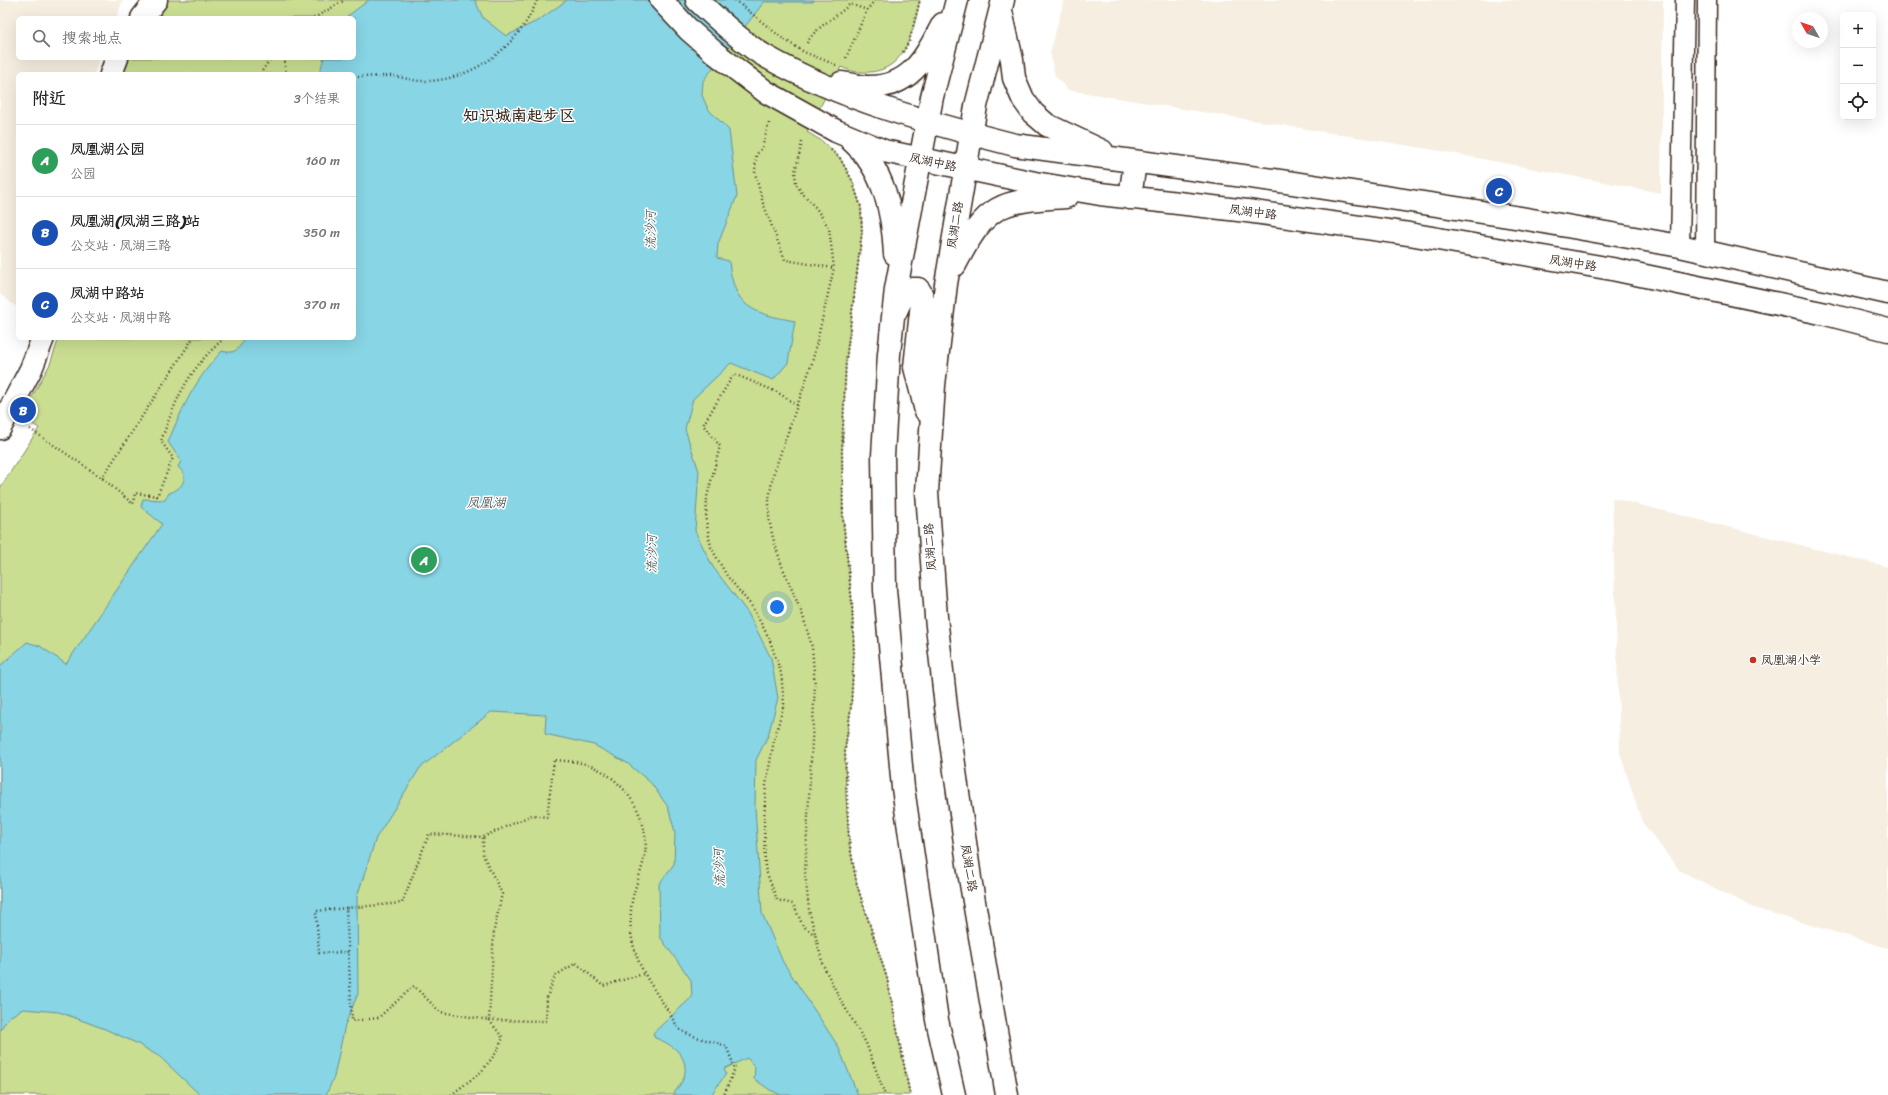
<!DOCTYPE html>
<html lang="zh">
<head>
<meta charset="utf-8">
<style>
  :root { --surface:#fff; --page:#f6f6f6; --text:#202124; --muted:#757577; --line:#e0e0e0; --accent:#d93025 }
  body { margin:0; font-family:Sriracha,"LXGW WenKai TC",sans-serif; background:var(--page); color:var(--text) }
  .controls { position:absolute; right:12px; top:12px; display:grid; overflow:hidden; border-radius:6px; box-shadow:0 4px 16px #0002 }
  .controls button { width:36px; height:36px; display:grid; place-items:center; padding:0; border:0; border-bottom:1px solid var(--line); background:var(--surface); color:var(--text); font:20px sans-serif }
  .compass { position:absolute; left:1792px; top:12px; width:36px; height:36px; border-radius:50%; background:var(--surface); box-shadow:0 4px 16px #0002; rotate:310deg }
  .you { position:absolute; left:777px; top:607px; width:14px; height:14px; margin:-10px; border:3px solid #fff; border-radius:50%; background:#1a73e8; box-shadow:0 0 0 6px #1a73e833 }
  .badge { display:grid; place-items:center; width:26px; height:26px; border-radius:50%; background:var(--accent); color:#fff; font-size:13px; font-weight:700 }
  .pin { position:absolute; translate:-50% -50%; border:2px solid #fff; box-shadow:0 1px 4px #0006 }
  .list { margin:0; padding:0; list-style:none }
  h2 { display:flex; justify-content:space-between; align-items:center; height:52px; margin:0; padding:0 16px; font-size:17px }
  h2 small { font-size:13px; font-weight:400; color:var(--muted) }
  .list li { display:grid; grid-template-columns:26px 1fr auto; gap:12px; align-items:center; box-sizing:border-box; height:72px; padding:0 16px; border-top:1px solid var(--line) }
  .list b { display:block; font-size:15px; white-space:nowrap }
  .list p { margin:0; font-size:13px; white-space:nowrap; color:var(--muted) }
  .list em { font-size:13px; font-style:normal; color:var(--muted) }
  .icon { flex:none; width:22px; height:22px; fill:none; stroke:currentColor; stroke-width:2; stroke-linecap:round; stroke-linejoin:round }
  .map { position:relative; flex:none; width:1888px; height:1095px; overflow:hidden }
  .search { position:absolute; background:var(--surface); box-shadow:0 4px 16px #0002; left:16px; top:16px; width:340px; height:44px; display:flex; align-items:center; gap:10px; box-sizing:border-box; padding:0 14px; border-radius:6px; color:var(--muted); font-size:15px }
  .panel { position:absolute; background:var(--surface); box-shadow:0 4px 16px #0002; left:16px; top:72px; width:340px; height:268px; border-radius:6px }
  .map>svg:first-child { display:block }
  .built { fill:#f6eee0 }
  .green { fill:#cade92; stroke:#828458 }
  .water { fill:#87d5e5; stroke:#699195 }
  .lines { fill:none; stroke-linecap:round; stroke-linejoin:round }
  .minor-casing { stroke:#3b2a1e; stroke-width:21 }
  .tertiary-casing { stroke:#3b2a1e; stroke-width:25 }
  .path { stroke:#3b2a1e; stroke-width:2.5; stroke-dasharray:1 3; stroke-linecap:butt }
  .minor { stroke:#fff; stroke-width:18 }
  .tertiary { stroke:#fff; stroke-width:22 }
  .poi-dot { fill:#c8321e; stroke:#fff; stroke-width:1.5 }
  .labels { text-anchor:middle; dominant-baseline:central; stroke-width:3; stroke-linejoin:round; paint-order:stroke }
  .street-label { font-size:12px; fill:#3b2a1e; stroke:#fff }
  .poi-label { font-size:12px; fill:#3b2a1e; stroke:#fff; text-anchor:start }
  .water-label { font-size:13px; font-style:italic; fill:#525d5a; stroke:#fff }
  .district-label { font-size:16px; font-weight:bold; fill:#3b2a1e; stroke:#fff }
</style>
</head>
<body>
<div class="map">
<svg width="1888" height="1095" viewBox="0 0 1888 1095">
  <rect width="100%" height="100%" fill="#fff"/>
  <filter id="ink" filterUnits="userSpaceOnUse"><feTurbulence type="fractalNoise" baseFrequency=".025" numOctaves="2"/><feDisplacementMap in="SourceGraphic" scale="8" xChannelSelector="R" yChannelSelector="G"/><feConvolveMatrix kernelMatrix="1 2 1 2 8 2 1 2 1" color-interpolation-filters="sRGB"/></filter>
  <g filter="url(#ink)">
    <!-- built -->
    <path class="built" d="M0,0H123L116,18H18V58H100L94,74H18V303L15,306L0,294Z
      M1064,0H1663L1661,193L1435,150L1068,90L1055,76L1050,53Z
      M1612,498L1888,567V948L1754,908L1679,870L1642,822L1620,753Z"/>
    <!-- green -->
    <path class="green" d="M168,0H920C912,35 905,76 859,72C853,72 846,69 841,67L807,132L822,141L840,158L852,180L861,207L862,232L846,361L842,451L843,519L852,602L854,653L851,707L845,750L846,796L849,841L857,885L887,978L910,1095H0V488L39,428L21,417L50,364L59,338H354V74H122L130,58H354V18H153Z"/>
    <!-- water -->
    <path class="water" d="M369,0H422L425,2L430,0H475L483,18L506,36L539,20L567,0H814L813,2H764L703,81L702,95L708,109L729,130L737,196L718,244L717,258L729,261C734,308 752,313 795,321L788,363L773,380L731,363L693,399L685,429L699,471L695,531L713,567L748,613L771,658L778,698L768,736L756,760L755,807L762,913L783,962L838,1046L858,1095H781L770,1090L754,1079L755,1067L747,1058L724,1069L726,1074L711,1095H677L674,1093C678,1088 682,1082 684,1077C690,1056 672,1044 655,1038L653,1033L692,997L691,980L660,937L659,884L674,864L675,832L668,807L651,783L627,763L594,745L545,734L546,715L491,712L420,768L376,838L357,897L358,994L345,1025L334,1077L326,1095H200L160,1057L136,1043L105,1029L59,1012L23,1009L9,1017L0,1030V666L27,642L40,646L66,664L162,524L141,507L143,499L165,500L169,493C181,490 191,477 178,467L181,461L168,442C183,406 195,380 222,351C233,354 237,351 243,342V338H354V74H319L324,58H354V18H345Z"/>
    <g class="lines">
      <!-- minor casing -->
      <g class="minor-casing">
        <path id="minor" d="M1680,246L1685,0
          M1705,251L1707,0"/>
      </g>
      <!-- tertiary casing -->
      <g class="tertiary-casing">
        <path id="tertiary" d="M661,0L689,30L715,53L766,92L836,131L884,151L1035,183L1100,194L1247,211L1409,234L1612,269L1826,314L1888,330
          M697,0C715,17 744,44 765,56C842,100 929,123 1015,145L1280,181L1521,218L1680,246L1888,293
          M1003,0L976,106L946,284L934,385L927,492L936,617L946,707L970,878L1007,1095
          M1001,11L1012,60L1014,78L1023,99L1033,113L1047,125L1102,151
          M142,18L156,0
          M111,74L117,58
          M841,83C850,84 860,87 869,87C912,87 925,57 943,24
          M851,140C884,169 893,212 895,254
          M1130,198L1135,162
          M955,265C987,203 999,201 1066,197
          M896,311L904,293L908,289H918C922,293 923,296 922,302L915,367L926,411
          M0,428L31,369L43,338
          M954,1095L937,1020L903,788L885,590L883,456L889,354L896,289L932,97L957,0"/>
      </g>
      <!-- path -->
      <path class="path" d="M735,0L782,38L804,52L836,65
        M314,18L345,0
        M807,43C816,26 836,18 850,4L867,10
        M903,52L909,42L920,0
        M284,58L286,74
        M846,58L867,10L875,0
        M260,74L271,58
        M354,77C366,77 379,76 391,76C403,77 415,82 427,81C474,80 521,44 537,0
        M769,123L762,148L756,155L755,173L763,203L785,260L834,268
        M802,142L795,172L796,184L802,193L816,208L829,228L834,268L812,363L773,475L769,500V519L773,538L782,566L803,616L812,647L815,685L805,872L809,910L823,965L840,999L866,1043L885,1095
        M831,150L840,158L852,180L861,207L862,232L846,361L842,451L843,519L852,602L854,653L851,707L845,750L849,841L857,885L887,978L910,1095
        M797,405L777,392L734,374L703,425L720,446L707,497L706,520L711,547L727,576L751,605L769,638L781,673L784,704L774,740L766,785L764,822L765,868L777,900L793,904L803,926L815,935
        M30,429L102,478L133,504L135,493L157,496L173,458L161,441C171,413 181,386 200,363C207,354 216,346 224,338
        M102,478L193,338
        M346,908L316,911L319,953L348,952
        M643,974L603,986L576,963L555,976L547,997L546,1021L489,1020L440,1012L414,986L378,1018L352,1021L346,908L402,903L429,834L483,837L532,815L547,817L554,760C563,761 573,761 581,763C620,771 651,816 645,854C642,873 632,891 631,910C627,952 646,978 669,1012C672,1017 677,1028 682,1031C695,1038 712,1041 726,1046L735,1068L724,1095
        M451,1095L481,1072L496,1053L503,1038L489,1020L494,930L502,894L483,855V837"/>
      <!-- minor -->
      <use href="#minor" class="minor"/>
      <!-- tertiary -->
      <use href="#tertiary" class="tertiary"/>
    </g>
  </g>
  <!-- markers -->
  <circle class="poi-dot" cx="1753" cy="660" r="4"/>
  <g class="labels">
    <!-- street labels -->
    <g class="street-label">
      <text transform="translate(933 162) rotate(12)">凤湖中路</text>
      <text transform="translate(1253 212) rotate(7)">凤湖中路</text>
      <text transform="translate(955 225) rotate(-81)">凤湖二路</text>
      <text transform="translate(1573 263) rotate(9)">凤湖中路</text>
      <text transform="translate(930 547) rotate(-94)">凤湖二路</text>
      <text transform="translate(969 868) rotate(81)">凤湖二路</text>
    </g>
    <!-- poi labels -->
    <g class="poi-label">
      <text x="1761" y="660">凤凰湖小学</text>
    </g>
    <!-- water labels -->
    <g class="water-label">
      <text transform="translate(650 230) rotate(-90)">流沙河</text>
      <text x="486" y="502">凤凰湖</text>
      <text transform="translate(651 554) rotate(-90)">流沙河</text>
      <text transform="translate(719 868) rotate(-93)">流沙河</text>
    </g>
    <!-- district labels -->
    <g class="district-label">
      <text x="519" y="115">知识城南起步区</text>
    </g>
  </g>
</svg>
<div class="controls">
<button>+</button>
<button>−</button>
<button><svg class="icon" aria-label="locate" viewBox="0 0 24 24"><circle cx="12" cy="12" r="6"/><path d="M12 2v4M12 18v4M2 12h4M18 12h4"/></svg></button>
</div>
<svg class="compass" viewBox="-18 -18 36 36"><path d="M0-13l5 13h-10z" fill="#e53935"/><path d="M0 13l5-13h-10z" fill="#757577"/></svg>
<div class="you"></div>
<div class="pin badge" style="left:424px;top:560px;background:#2e9e5b">A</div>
<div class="pin badge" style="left:23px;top:410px;background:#1a4fb4">B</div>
<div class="pin badge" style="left:1499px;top:191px;background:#1a4fb4">C</div>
<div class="search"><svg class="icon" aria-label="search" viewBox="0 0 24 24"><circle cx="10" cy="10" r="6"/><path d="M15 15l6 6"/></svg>搜索地点</div>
<section class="panel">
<h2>附近<small>3个结果</small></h2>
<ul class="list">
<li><span class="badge" style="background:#2e9e5b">A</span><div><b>凤凰湖公园</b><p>公园</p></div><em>160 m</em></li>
<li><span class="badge" style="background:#1a4fb4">B</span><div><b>凤凰湖(凤湖三路)站</b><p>公交站 · 凤湖三路</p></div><em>350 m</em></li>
<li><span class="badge" style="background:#1a4fb4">C</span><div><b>凤湖中路站</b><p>公交站 · 凤湖中路</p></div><em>370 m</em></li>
</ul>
</section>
</div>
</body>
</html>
